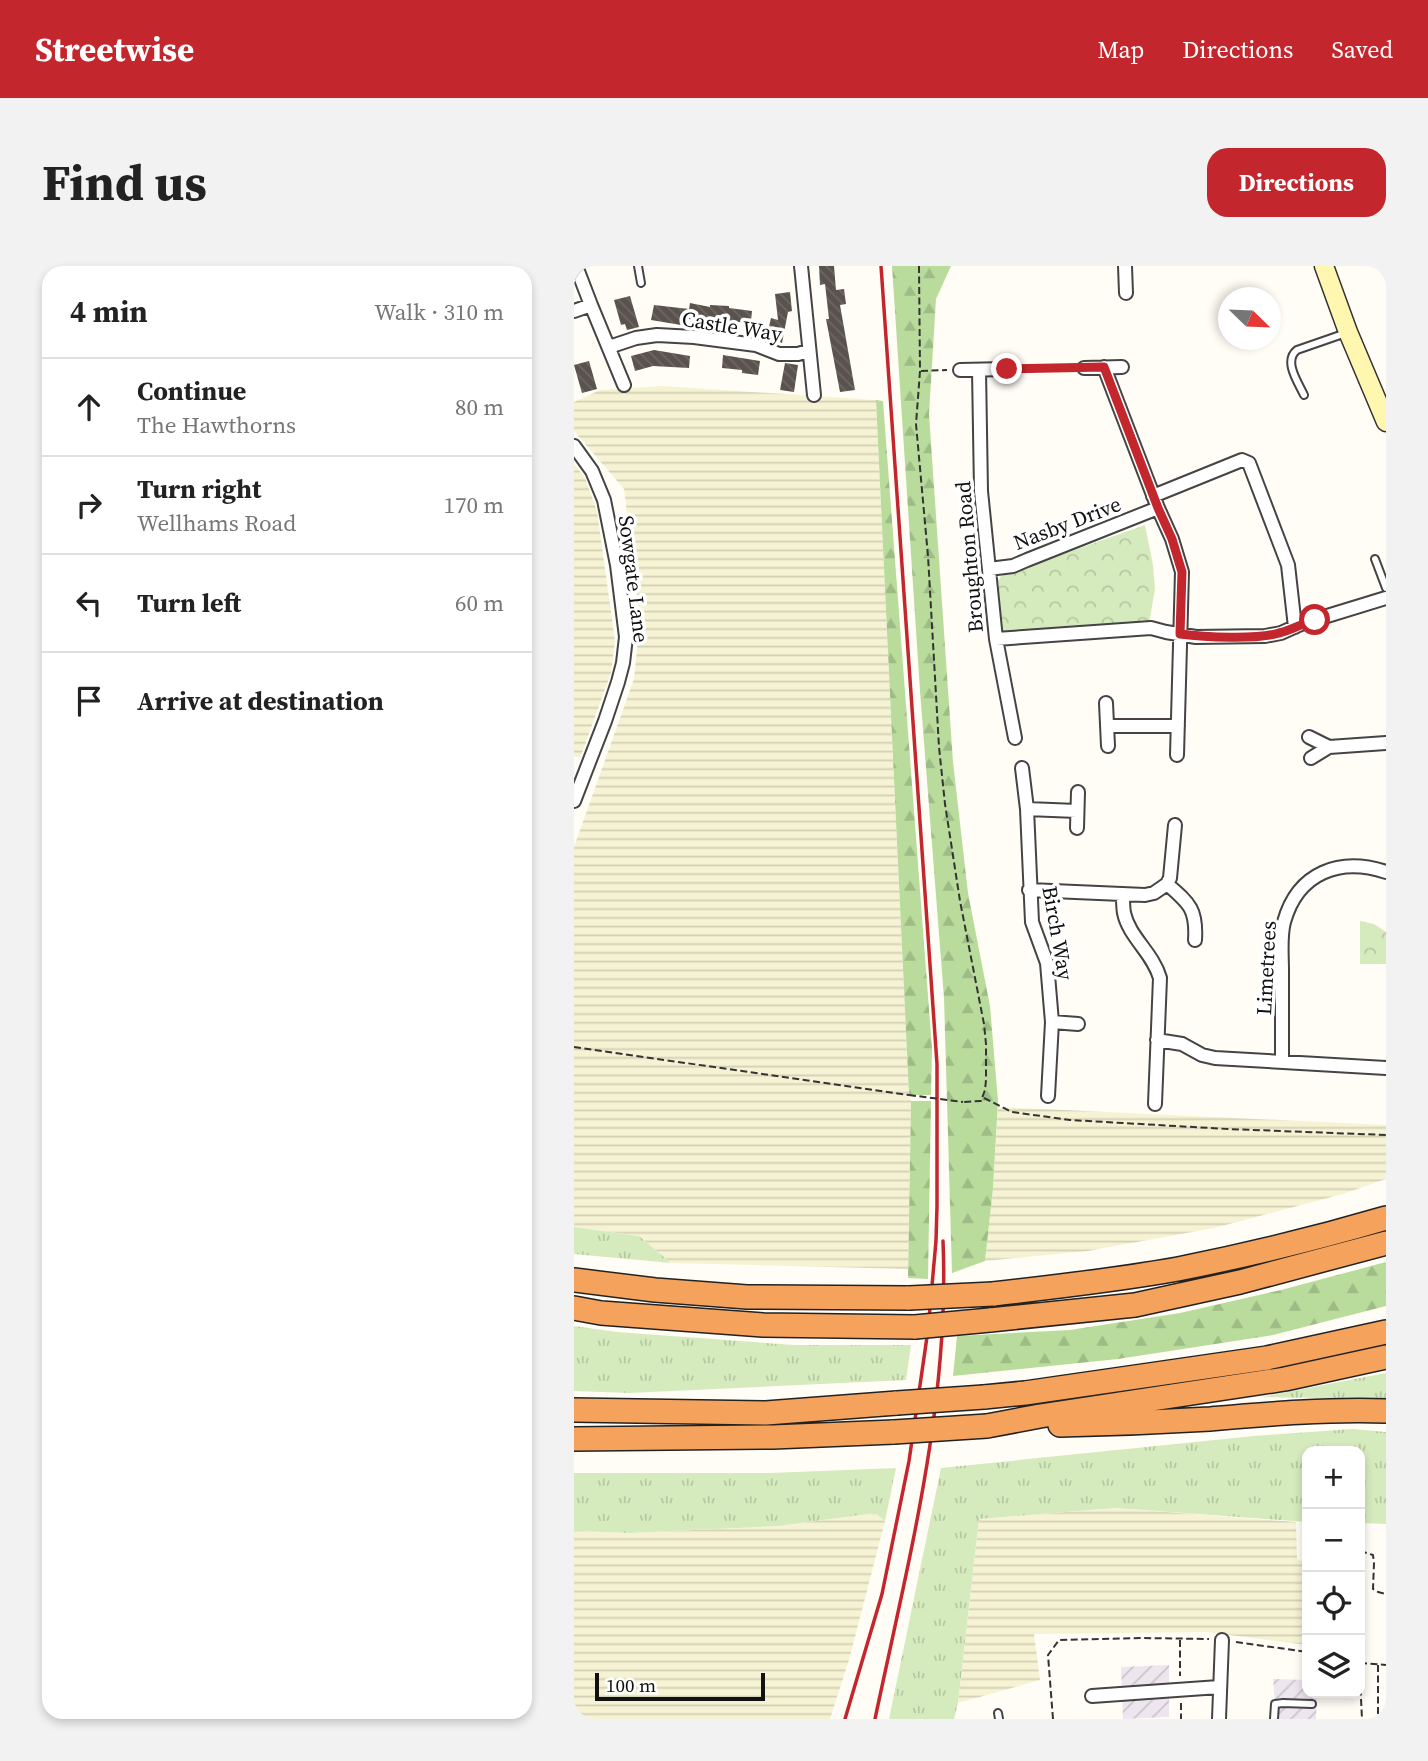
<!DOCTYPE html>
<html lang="en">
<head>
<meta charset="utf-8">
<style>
  :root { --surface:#fff; --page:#f2f2f2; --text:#222; --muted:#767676; --line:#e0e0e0; --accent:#c4262e }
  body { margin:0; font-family:"Source Serif 4",serif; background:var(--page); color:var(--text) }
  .controls { position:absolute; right:21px; bottom:21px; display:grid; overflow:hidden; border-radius:14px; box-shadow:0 4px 10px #0003 }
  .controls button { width:63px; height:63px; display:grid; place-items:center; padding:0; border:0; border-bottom:2px solid var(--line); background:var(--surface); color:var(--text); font:35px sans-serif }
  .compass { position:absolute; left:644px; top:21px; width:63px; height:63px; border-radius:50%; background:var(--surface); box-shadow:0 4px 10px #0003; rotate:113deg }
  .scale { position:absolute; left:21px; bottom:18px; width:170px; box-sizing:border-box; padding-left:7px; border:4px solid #111; border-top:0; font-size:19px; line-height:24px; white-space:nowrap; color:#111; -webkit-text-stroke:5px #fff; paint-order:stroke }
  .stop { position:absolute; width:21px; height:21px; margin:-16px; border:5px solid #c4262e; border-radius:50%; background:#fff }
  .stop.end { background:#c4262e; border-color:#fff; box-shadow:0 2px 7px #0008 }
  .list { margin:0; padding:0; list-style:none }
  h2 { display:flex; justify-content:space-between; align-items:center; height:91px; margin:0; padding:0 28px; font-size:30px }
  h2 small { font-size:23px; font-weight:400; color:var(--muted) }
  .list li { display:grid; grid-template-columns:46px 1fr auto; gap:21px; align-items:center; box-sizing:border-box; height:98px; padding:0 28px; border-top:2px solid var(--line) }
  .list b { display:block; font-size:26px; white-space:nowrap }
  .list p { margin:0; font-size:23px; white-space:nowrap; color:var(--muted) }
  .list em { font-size:23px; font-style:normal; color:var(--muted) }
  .icon { flex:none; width:38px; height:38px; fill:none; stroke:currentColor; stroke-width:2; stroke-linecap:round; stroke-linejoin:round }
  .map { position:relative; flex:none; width:812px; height:1453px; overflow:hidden; border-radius:21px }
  header { display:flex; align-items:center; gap:42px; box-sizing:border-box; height:98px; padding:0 35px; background:var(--accent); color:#fff }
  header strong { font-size:33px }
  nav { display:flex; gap:38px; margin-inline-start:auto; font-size:24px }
  .intro { display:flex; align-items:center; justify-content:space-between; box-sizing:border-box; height:168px; padding:0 42px }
  h1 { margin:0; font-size:49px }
  .button { padding:18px 32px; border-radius:21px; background:var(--accent); color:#fff; font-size:24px; font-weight:700 }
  main { display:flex; gap:42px; padding:0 42px }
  aside { flex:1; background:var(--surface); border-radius:21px; box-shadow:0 4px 10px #0003 }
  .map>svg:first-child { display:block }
  .industrial { fill:url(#industrial-furrows) }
  .farmland { fill:url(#farmland-rules) }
  .grass { fill:url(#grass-tufts) }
  .forest { fill:url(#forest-firs) }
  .park { fill:url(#park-crowns) }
  .building { fill:url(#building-back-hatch) }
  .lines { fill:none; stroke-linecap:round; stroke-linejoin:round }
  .lane-casing { stroke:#444; stroke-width:10 }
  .street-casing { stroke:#444; stroke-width:16 }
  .secondary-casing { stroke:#333; stroke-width:21 }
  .highway-casing { stroke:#222; stroke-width:26 }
  .path { stroke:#333; stroke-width:2; stroke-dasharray:7 3.5; stroke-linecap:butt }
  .lane { stroke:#fff; stroke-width:6 }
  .street { stroke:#fff; stroke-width:12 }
  .secondary { stroke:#fff6b0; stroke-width:18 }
  .highway { stroke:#f5a25d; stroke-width:23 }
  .rail { stroke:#c4262e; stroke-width:3.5 }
  .highway-bridge-casing { stroke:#222; stroke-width:26; stroke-linecap:butt }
  .path-bridge { stroke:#333; stroke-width:2; stroke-dasharray:7 3.5; stroke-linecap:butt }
  .highway-bridge { stroke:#f5a25d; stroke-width:23 }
  .route { stroke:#c4262e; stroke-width:9 }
  .labels { text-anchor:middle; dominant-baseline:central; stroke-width:7; stroke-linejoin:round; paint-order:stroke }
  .street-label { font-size:21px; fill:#111; stroke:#fff }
</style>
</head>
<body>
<header>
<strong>Streetwise</strong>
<nav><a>Map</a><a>Directions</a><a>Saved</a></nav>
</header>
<div class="intro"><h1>Find us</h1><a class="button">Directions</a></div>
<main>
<aside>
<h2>4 min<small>Walk · 310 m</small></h2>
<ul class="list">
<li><svg class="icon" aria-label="ahead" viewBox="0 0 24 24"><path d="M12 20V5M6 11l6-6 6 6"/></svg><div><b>Continue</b><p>The Hawthorns</p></div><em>80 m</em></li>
<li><svg class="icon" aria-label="right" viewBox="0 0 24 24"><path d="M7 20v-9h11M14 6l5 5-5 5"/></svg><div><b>Turn right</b><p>Wellhams Road</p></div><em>170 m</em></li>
<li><svg class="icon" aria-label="left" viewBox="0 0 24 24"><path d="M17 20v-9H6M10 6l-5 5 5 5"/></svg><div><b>Turn left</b></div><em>60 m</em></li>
<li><svg class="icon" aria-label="arrive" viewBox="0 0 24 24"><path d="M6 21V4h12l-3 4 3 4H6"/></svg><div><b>Arrive at destination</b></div></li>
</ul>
</aside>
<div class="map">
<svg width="812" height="1453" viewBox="0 0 812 1453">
  <defs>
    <pattern id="industrial-furrows" width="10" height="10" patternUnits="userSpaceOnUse" patternTransform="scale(1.75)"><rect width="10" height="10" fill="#eee6ef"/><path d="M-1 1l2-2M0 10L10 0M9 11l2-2" fill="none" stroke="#cbc4cc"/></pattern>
    <pattern id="farmland-rules" width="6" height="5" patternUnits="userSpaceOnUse" patternTransform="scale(1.75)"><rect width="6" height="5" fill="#f6f3d4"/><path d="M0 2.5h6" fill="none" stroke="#d2cfb5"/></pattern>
    <pattern id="grass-tufts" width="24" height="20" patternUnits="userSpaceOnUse" patternTransform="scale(1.75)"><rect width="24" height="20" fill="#d5ebbd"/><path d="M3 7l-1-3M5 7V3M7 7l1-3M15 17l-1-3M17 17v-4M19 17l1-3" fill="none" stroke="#b6c8a1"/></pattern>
    <pattern id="forest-firs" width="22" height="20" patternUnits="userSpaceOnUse" patternTransform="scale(1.75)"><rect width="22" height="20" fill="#b9dc9c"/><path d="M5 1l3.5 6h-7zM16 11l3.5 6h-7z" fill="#9ebc85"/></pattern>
    <pattern id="park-crowns" width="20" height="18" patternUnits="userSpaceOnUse" patternTransform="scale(1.75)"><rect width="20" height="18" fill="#d5ebbd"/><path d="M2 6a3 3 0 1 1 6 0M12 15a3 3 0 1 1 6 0" fill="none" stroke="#b6c8a1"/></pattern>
    <pattern id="building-back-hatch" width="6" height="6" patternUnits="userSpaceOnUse" patternTransform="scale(1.75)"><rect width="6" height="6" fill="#5a524d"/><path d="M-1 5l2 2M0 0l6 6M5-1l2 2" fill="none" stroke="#6d6662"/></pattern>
  </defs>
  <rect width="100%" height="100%" fill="#fffdf5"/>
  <!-- industrial -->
  <path class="industrial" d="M595,1399V1451L549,1453L547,1401Z
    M699,1413L733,1414V1427H743L742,1453H700L701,1438Z"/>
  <!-- farmland -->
  <path class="farmland" d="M88,120L302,134L335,829L337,835L334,1003L97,997L65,970L0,961V581L60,413L66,354L50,223L0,165V136L26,124Z
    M0,198L11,212L23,245L41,375L37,407L6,492L0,490Z
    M424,841L812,859V913L769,928L640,962L514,985L411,995L419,922Z
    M542,1242L722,1256L723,1293L733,1298V1379L633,1366L460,1368L466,1414L384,1437L405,1253Z
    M301,1247L311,1255L275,1394L256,1453H0V1265L57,1267L205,1260Z"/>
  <!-- grass -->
  <path class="grass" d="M0,961L65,970L97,997L0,988Z
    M0,1060L43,1066L220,1079H337L332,1114L55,1127L0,1125Z
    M812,1107V1133L687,1131Z
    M779,1163L812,1166V1258L786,1257V1185H733V1256L542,1242L405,1253L384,1437L380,1453H315L367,1202L680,1170Z
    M322,1202L311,1255L301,1247L205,1260L57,1267L0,1265V1207H196Z"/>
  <!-- forest -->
  <path class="forest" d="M318,0H377L362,33L355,148L379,496L394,627L416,740L424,835L419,922L411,995L378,1007L370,732L346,425Z
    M302,134L309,135L358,783L357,829H335Z
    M337,835H357L354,1013L334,1012Z
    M812,996V1040L699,1069L544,1093L379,1110L383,1070L496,1064L606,1047L707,1024Z"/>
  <!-- park -->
  <path class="park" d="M571,259L579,299L581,323L575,357L428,367L424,315L427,310Z
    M786,655L800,658L812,666V698H786Z"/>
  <!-- building -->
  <path class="building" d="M245,0H260L262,24L270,23L272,38L266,39L281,124L266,126L252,53H255L251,18L246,19Z
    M216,26L218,45L214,46L208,77L206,76L205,71L193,69L197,52L204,54L201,28Z
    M56,30L65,61L53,64L51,58L47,59L40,34Z
    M116,37L136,41V39L155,40V42L178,45L177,55H175V57L130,53V55L107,52V59L77,54L80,39L115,43Z
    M80,84L116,90L115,102L79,100L61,105L57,90Z
    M149,89L186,95L184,109L168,107V104L148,102Z
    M15,95L23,123L8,127L0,99Z
    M211,97L224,99L220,126L206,124Z"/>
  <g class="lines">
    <!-- lane casing -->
    <g class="lane-casing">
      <path id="lane" d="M64,0L67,17
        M730,129C724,116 709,95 723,84L772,67
        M801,293L812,322
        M424,1447L425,1453
        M700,1453L701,1438L709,1437L738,1438"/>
    </g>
    <!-- street casing -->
    <g class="street-casing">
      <path id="street" d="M2,0L17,39L50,119
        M227,0L240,129
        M551,0L552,27
        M0,45L17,39
        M35,81L62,72L83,69L120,71L182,79L205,88H224L234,85
        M530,101L584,242L598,273L608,306L603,489
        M510,102L548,101
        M386,104L433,103
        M405,104L407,225L422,373L441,472
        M0,180L18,205L30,234L43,299L52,371L49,397L44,416L31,455L0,535
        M579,230L668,194L675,197L714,299L721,361
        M415,303L439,300L453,294L584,242
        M422,373L577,362L592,366L622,371L691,370L707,367L727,358L812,332
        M532,437L534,480
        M533,460H604
        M735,471L755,481
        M737,492L755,481L812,477
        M448,502L453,543L458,656L473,697L478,756L474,830
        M453,543L503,545
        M503,562L504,526
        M593,618C615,637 623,643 621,674
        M455,624L571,629L580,627L593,618L596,612L601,559
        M549,629C549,635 549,641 550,647C555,671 579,687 586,712L581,838
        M478,756L504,758
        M583,774L608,778L628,789L641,792L812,802
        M708,796C708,766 708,735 708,704C708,689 706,671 710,656C724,606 766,591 812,606
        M518,1430L645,1421
        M645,1453L648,1374"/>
    </g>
    <!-- secondary casing -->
    <g class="secondary-casing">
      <path id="secondary" d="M750,0L774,66L812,156"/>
    </g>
    <!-- highway casing -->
    <g class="highway-casing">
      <path id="highway" d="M0,1014L81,1024L173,1031L335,1032
        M419,1028C481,1021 543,1014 604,1003C674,989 744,972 812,952
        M0,1042L27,1047L189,1059L341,1061
        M416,1054L561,1039L666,1016L812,977
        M410,1131L451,1127L693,1092L812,1066
        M0,1144L192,1147L323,1137
        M486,1159C536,1158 586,1156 636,1153C695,1148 753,1143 812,1145
        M413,1160L466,1150L711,1113L812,1091
        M0,1173L199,1171L320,1166"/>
    </g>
    <!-- path -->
    <path class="path" d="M345,0L346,105L342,158L354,290L365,481L371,538L386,635L410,758L412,778V814L411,824L407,835L389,836
      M444,103L498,102
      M347,105L373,104
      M0,781L335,829
      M410,832L438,846L496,854L654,863L812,869
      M786,1285L799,1289L800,1297L799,1323L804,1326L812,1328
      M606,1374V1410
      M662,1376L733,1386
      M786,1397L812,1399
      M804,1399V1453
      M786,1412L788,1453
      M607,1437V1453
      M479,1453L474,1389L485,1374L566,1372L635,1373"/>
    <!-- lane -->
    <use href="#lane" class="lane"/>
    <!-- street -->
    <use href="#street" class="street"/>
    <!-- secondary -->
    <use href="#secondary" class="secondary"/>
    <!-- highway -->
    <use href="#highway" class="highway"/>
    <!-- rail -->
    <path class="rail" d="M271,1453L308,1328L335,1195L354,1064L362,975L363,940V798L307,0
      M301,1453C334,1296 376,1137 369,975"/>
    <!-- highway-bridge casing -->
    <g class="highway-bridge-casing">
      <path id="highway-bridge" d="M335,1032L419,1028
        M341,1061L416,1054
        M323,1137L410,1131
        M320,1166L413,1160"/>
    </g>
    <!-- path-bridge -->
    <path class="path-bridge" d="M335,829L389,836"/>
    <!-- highway-bridge -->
    <use href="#highway-bridge" class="highway-bridge"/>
  </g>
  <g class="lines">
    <!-- route -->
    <path class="route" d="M433,103L530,101L584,242L598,273L608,306L606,368C630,371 682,374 705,367C718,364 729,357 741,354"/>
  </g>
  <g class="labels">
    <!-- street labels -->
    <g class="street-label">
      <text transform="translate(158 60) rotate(9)">Castle Way</text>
      <text transform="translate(493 257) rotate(-21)">Nasby Drive</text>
      <text transform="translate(395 291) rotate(-95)">Broughton Road</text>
      <text transform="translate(60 313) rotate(83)">Sowgate Lane</text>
      <text transform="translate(484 667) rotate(80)">Birch Way</text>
      <text transform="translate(692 702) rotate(-87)">Limetrees</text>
    </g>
  </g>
</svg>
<div class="controls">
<button>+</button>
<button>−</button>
<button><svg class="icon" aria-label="locate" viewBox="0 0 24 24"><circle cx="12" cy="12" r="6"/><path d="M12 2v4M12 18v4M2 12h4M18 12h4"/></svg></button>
<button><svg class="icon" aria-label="layers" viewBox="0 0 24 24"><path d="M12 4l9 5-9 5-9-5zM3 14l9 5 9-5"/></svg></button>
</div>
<svg class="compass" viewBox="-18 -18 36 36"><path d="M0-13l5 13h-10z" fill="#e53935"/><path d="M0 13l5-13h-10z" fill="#767676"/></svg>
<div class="scale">100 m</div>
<div class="stop" style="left:741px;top:354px"></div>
<div class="stop end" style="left:433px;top:103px"></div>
</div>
</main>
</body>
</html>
